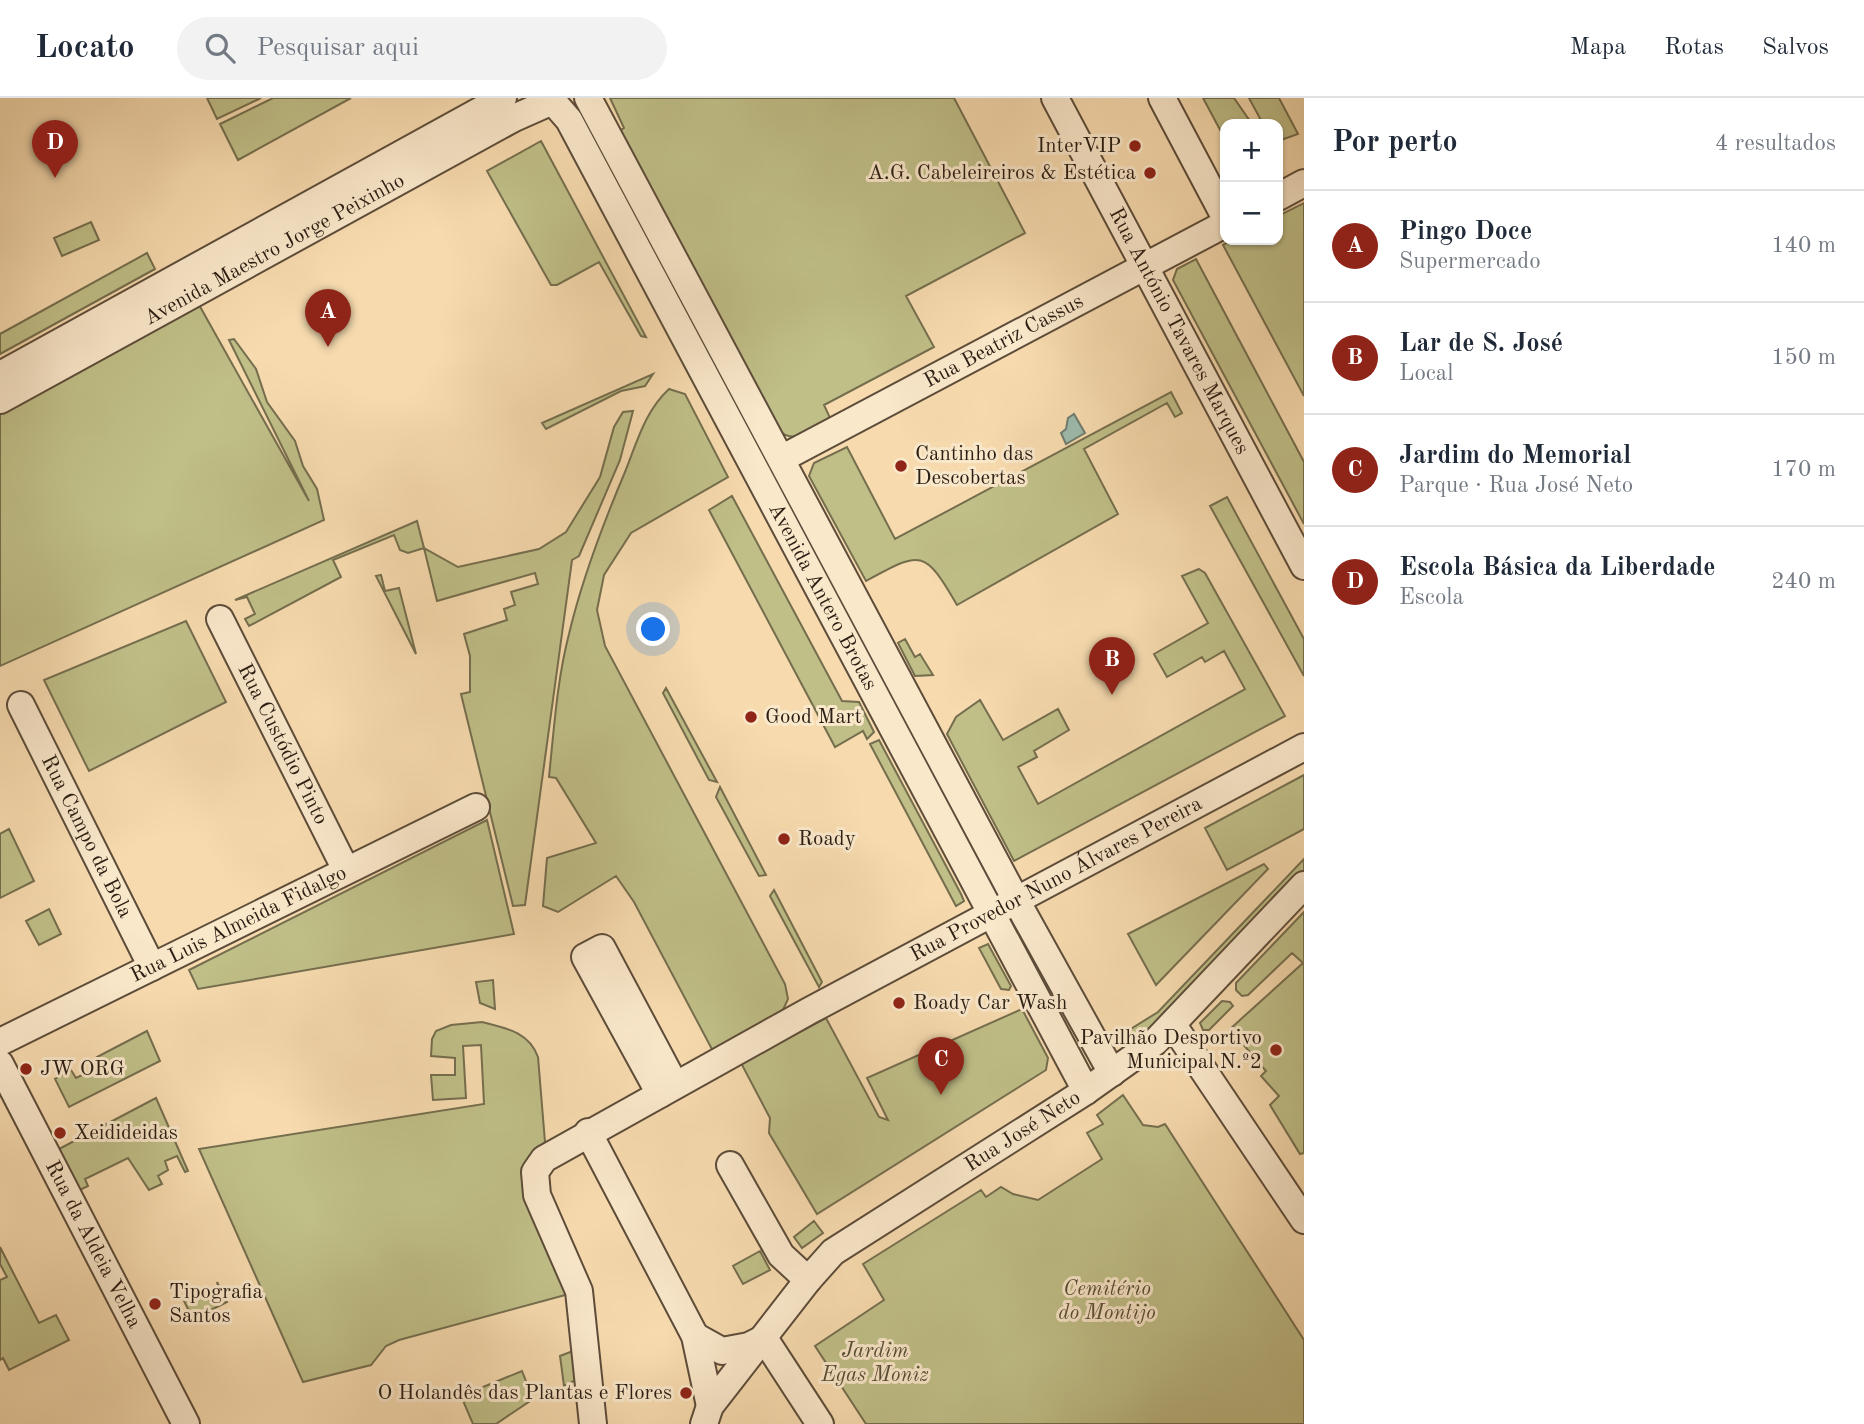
<!DOCTYPE html>
<html lang="pt">
<head>
<meta charset="utf-8">
<style>
  :root { --surface:#fff; --page:#f2f2f3; --text:#1f2937; --muted:#747a83; --line:#e0e1e3; --accent:#8f2418 }
  body { margin:0; font-family:"Old Standard TT",serif; background:var(--page); color:var(--text) }
  .controls { position:absolute; right:21px; top:21px; display:grid; overflow:hidden; border-radius:14px; box-shadow:0 2px 5px #0004 }
  .controls button { width:63px; height:63px; display:grid; place-items:center; padding:0; border:0; border-bottom:2px solid var(--line); background:var(--surface); color:var(--text); font:35px sans-serif }
  .you { position:absolute; left:654px; top:532px; width:24px; height:24px; margin:-18px; border:5px solid #fff; border-radius:50%; background:#1a73e8; box-shadow:0 0 0 10px #1a73e833 }
  .badge { display:grid; place-items:center; width:46px; height:46px; border-radius:50%; background:var(--accent); color:#fff; font-size:23px; font-weight:700 }
  .pin { position:absolute; translate:-50% -58px; filter:drop-shadow(0 2px 4px #0008) }
  .pin::after { content:''; position:absolute; top:37px; width:24px; height:21px; background:inherit; clip-path:polygon(0 0,100% 0,50% 100%) }
  .list { margin:0; padding:0; list-style:none }
  h2 { display:flex; justify-content:space-between; align-items:center; height:91px; margin:0; padding:0 28px; font-size:30px }
  h2 small { font-size:23px; font-weight:400; color:var(--muted) }
  .list li { display:grid; grid-template-columns:46px 1fr auto; gap:21px; align-items:center; box-sizing:border-box; height:112px; padding:0 28px; border-top:2px solid var(--line) }
  .list b { display:block; font-size:26px; white-space:nowrap }
  .list p { margin:0; font-size:23px; white-space:nowrap; color:var(--muted) }
  .list em { font-size:23px; font-style:normal; color:var(--muted) }
  .icon { flex:none; width:38px; height:38px; fill:none; stroke:currentColor; stroke-width:2; stroke-linecap:round; stroke-linejoin:round }
  .map { position:relative; flex:none; width:1304px; height:1326px; overflow:hidden }
  header { display:flex; align-items:center; gap:42px; box-sizing:border-box; height:98px; padding:0 35px; background:var(--surface); border-bottom:2px solid var(--line) }
  header strong { font-size:33px }
  nav { display:flex; gap:38px; margin-inline-start:auto; font-size:24px }
  .search { width:490px; height:63px; background:var(--page); display:flex; align-items:center; gap:18px; box-sizing:border-box; padding:0 24px; border-radius:38px; color:var(--muted); font-size:26px }
  main { display:flex }
  aside { flex:1; background:var(--surface) }
  .map>svg:first-child { display:block }
  .green { fill:#c0bf88; stroke:#756e4e; stroke-width:2 }
  .water { fill:#9dbbad; stroke:#6f7c6f; stroke-width:2 }
  .lines { fill:none; stroke-linecap:round; stroke-linejoin:round }
  .minor-casing { stroke:#5d4c3a; stroke-width:30 }
  .minor { stroke:#fae8cb; stroke-width:26 }
  .poi-dot { fill:#8f2418; stroke:#fae8cb; stroke-width:2.5 }
  .labels { text-anchor:middle; dominant-baseline:central; stroke-width:6; stroke-linejoin:round; paint-order:stroke }
  .poi-label { font-size:21px; fill:#2a1d13; stroke:#fae8cb; text-anchor:start }
  .street-label { font-size:21px; fill:#2a1d13; stroke:#fae8cb }
  .park-label { font-size:21px; font-style:italic; fill:#574e36; stroke:#fae8cb }
</style>
</head>
<body>
<header>
<strong>Locato</strong>
<div class="search"><svg class="icon" aria-label="search" viewBox="0 0 24 24"><circle cx="10" cy="10" r="6"/><path d="M15 15l6 6"/></svg>Pesquisar aqui</div>
<nav><a>Mapa</a><a>Rotas</a><a>Salvos</a></nav>
</header>
<main>
<div class="map">
<svg width="1304" height="1326" viewBox="0 0 1304 1326">
  <rect width="100%" height="100%" fill="#f7dbaf"/>
  <filter id="stains"><feTurbulence type="fractalNoise" baseFrequency=".00286" numOctaves="4"/><feColorMatrix values="0 0 0 0 .2 0 0 0 0 .09 0 0 0 0 .02 0 0 0 .5 -.17"/></filter>
  <radialGradient id="worn" r=".72"><stop offset=".6" stop-color="#630" stop-opacity="0"/><stop offset="1" stop-color="#630" stop-opacity=".3"/></radialGradient>
  <!-- green -->
  <path class="green" d="M207,0H261L217,21Z
    M273,0H351L238,62L220,26Z
    M610,0H954L1025,135L906,198L934,249L824,307L831,322C814,331 795,348 778,332L618,34L624,30Z
    M1203,0H1234L1252,26H1225V41Z
    M1249,0H1279L1298,36L1278,43V26H1263Z
    M541,43L646,239L641,238L599,164L557,187H551L487,73Z
    M1304,105V298L1223,147L1232,142H1278V118Z
    M91,124L99,142L62,158L54,140Z
    M147,155L155,171L0,256V236Z
    M1196,161L1304,364V426L1173,182L1177,171Z
    M198,205L309,403L229,242L234,241L256,271L267,304L295,343L303,368L317,391L324,422L0,568V314Z
    M653,276L645,288L621,293L546,331L542,325Z
    M669,291L685,296L728,379L631,435L604,477L597,512L605,548L785,886L788,901L782,914L714,955L634,804L616,778L558,814L543,808L547,760L596,745L556,680L549,679C554,631 557,582 569,536C582,481 603,426 625,374C637,344 645,313 669,291Z
    M1171,294L1182,315L1175,319L1167,305L1084,351L1118,416L957,507C924,450 921,453 866,483L809,378L814,365L847,349L895,441Z
    M633,313L620,362L579,458L572,462L525,807L513,808L461,596L470,594V558L464,536L507,522L504,511L515,507L511,494L538,486L535,475L437,503L424,450L408,455L400,452L394,437L333,462L341,479L249,528L245,521L255,516L247,499L235,502L417,423L424,450L458,469L539,451L566,434L600,379L614,329L623,314Z
    M732,398L842,603L859,604L874,634L867,641L863,633L835,649L709,412Z
    M1227,399L1304,541V578L1210,408Z
    M1199,471L1205,475L1285,618L1014,763L947,636L956,619L980,602L1003,642L1058,611L1069,632L1034,653L1037,659L1018,669L1038,706L1245,591L1224,553L1205,564L1202,559L1167,579L1154,556L1208,525L1182,478Z
    M381,477L385,493L399,490L416,556L376,478Z
    M186,523L226,604L89,673L44,582Z
    M905,541L915,559L920,556L933,577L915,578L898,545Z
    M666,590L717,684L709,682L663,595Z
    M879,642L961,796L964,803L956,808L870,646Z
    M1304,677V731L1227,772L1205,730Z
    M720,689L766,777L759,778L716,699Z
    M487,722L514,836L198,891L189,872Z
    M9,731L34,783L0,800V736Z
    M1304,761V772L1167,916L1127,948L1121,937L1158,914Z
    M1264,766L1268,771L1156,887L1128,836Z
    M774,792L822,884L819,889L770,798Z
    M49,811L61,836L39,847L26,823Z
    M1304,814V1055L1300,1056L1270,1007L1279,998L1261,978L1266,973L1230,931L1303,865L1292,855L1248,897L1242,898L1236,892V885Z
    M988,846L1011,888L1009,892L1001,891L979,850Z
    M493,882L495,911L480,905L476,884Z
    M1222,903L1230,904L1233,908L1209,932H1203L1200,925Z
    M1022,911L1048,960L1046,972L817,1116L769,1035L770,1020L741,965L826,920L879,1019L888,1022L867,980Z
    M482,924C506,930 529,934 538,959L545,1044L531,1057L569,1196L399,1242L386,1248L371,1267L303,1284L199,1051L484,1006L481,947L463,948L466,1000L433,1002L431,977H455V960L431,958L432,941L436,933L451,927Z
    M147,933L160,963L69,1009L55,981L71,972L76,980L101,968L97,959Z
    M1123,997L1143,1027L1158,1029L1165,1026L1304,1242V1326H866L815,1248L884,1202L863,1166L981,1092L986,1099L1001,1089L1013,1096L1038,1102L1102,1061L1087,1035L1103,1026L1097,1017Z
    M156,1000L188,1073L185,1074L177,1058L165,1063L168,1072L158,1078L162,1086L149,1092L128,1060L85,1081L88,1088L80,1092L59,1051Z
    M814,1123L823,1135L802,1150L794,1139Z
    M0,1149L39,1225L56,1217L69,1242L9,1272L3,1260L0,1262V1182L7,1179L0,1166Z
    M760,1153L770,1172L743,1186L733,1168Z
    M217,1184L227,1204L193,1221L183,1201L202,1192L208,1202L220,1196Z
    M573,1253L576,1282L564,1288L560,1258Z
    M522,1273L533,1301L496,1326H473L461,1298Z"/>
  <!-- water -->
  <path class="water" d="M1074,316L1085,335L1066,346L1061,335L1066,331L1068,320Z"/>
  <g class="lines">
    <!-- minor casing -->
    <g class="minor-casing">
      <g id="minor">
        <path d="M588,0L1016,802L1112,975"/>
        <path id="s1" d="M1055,0L1304,468"/>
        <path d="M1162,0L1225,119"/>
        <path id="s2" d="M556,7L569,22L1086,993"/>
        <path d="M1278,99L1304,85"/>
        <path d="M0,277L503,0"/>
        <path id="s3" d="M0,302L514,20L550,4"/>
        <path id="s4" d="M781,361L1225,126"/>
        <path id="s5" d="M220,521L346,772"/>
        <path id="s6" d="M21,607L152,869"/>
        <path d="M1173,927L1304,1122"/>
        <path id="s7" d="M0,944L476,709"/>
        <path id="s8" d="M0,966L186,1326"/>
        <path d="M660,996L585,859L602,850L675,987"/>
        <path d="M588,1034L695,1238L710,1308"/>
        <path d="M730,1067L781,1157L808,1182"/>
        <path d="M695,1238L722,1253L749,1248L763,1241"/>
        <path d="M764,1240L820,1326"/>
        <path id="s9" d="M593,1326L579,1193L537,1097L535,1074L544,1061L809,913L1304,649"/>
        <path id="s10" d="M704,1326L710,1308L808,1182L833,1154L1086,993L1155,944L1304,787"/>
      </g>
    </g>
    <!-- minor -->
    <use href="#minor" class="minor"/>
  </g>
  <!-- markers -->
  <g class="poi-dot">
    <circle cx="1135" cy="48" r="7"/>
    <circle cx="1150" cy="75" r="7"/>
    <circle cx="901" cy="368" r="7"/>
    <circle cx="751" cy="619" r="7"/>
    <circle cx="784" cy="741" r="7"/>
    <circle cx="899" cy="905" r="7"/>
    <circle cx="1276" cy="952" r="7"/>
    <circle cx="26" cy="971" r="7"/>
    <circle cx="60" cy="1035" r="7"/>
    <circle cx="155" cy="1206" r="7"/>
    <circle cx="686" cy="1295" r="7"/>
  </g>
  <g class="labels">
    <!-- poi labels -->
    <g class="poi-label">
      <text x="1121" y="48" text-anchor="end">InterVIP</text>
      <text x="1136" y="75" text-anchor="end">A.G. Cabeleireiros &amp; Estética</text>
      <text x="915" y="356">Cantinho das<tspan x="915" dy="24">Descobertas</tspan></text>
      <text x="765" y="619">Good Mart</text>
      <text x="798" y="741">Roady</text>
      <text x="913" y="905">Roady Car Wash</text>
      <text x="1262" y="940" text-anchor="end">Pavilhão Desportivo<tspan x="1262" dy="24">Municipal N.º2</tspan></text>
      <text x="40" y="971">JW ORG</text>
      <text x="74" y="1035">Xeidideidas</text>
      <text x="169" y="1194">Tipografia<tspan x="169" dy="24">Santos</tspan></text>
      <text x="672" y="1295" text-anchor="end">O Holandês das Plantas e Flores</text>
    </g>
    <!-- street labels -->
    <g class="street-label">
      <text stroke="none"><textPath href="#s3" startOffset="313">Avenida Maestro Jorge Peixinho</textPath></text>
      <text stroke="none"><textPath href="#s1" startOffset="264">Rua António Tavares Marques</textPath></text>
      <text stroke="none"><textPath href="#s4" startOffset="252">Rua Beatriz Cassus</textPath></text>
      <text stroke="none"><textPath href="#s2" startOffset="560">Avenida Antero Brotas</textPath></text>
      <text stroke="none"><textPath href="#s5" startOffset="140">Rua Custódio Pinto</textPath></text>
      <text stroke="none"><textPath href="#s6" startOffset="147">Rua Campo da Bola</textPath></text>
      <text stroke="none"><textPath href="#s9" startOffset="861">Rua Provedor Nuno Álvares Pereira</textPath></text>
      <text stroke="none"><textPath href="#s7" startOffset="266">Rua Luis Almeida Fidalgo</textPath></text>
      <text stroke="none"><textPath href="#s10" startOffset="441">Rua José Neto</textPath></text>
      <text stroke="none"><textPath href="#s8" startOffset="203">Rua da Aldeia Velha</textPath></text>
    </g>
    <!-- park labels -->
    <g class="park-label">
      <text x="1107" y="1191">Cemitério<tspan x="1107" dy="24">do Montijo</tspan></text>
      <text x="875" y="1253">Jardim<tspan x="875" dy="24">Egas Moniz</tspan></text>
    </g>
  </g>
  <rect width="100%" height="100%" filter="url(#stains)"/>
  <rect width="100%" height="100%" fill="url(#worn)"/>
</svg>
<div class="controls">
<button>+</button>
<button>−</button>
</div>
<div class="you"></div>
<div class="pin badge" style="left:328px;top:249px">A</div>
<div class="pin badge" style="left:1112px;top:597px">B</div>
<div class="pin badge" style="left:941px;top:997px">C</div>
<div class="pin badge" style="left:55px;top:80px">D</div>
</div>
<aside>
<h2>Por perto<small>4 resultados</small></h2>
<ul class="list">
<li><span class="badge">A</span><div><b>Pingo Doce</b><p>Supermercado</p></div><em>140 m</em></li>
<li><span class="badge">B</span><div><b>Lar de S. José</b><p>Local</p></div><em>150 m</em></li>
<li><span class="badge">C</span><div><b>Jardim do Memorial</b><p>Parque · Rua José Neto</p></div><em>170 m</em></li>
<li><span class="badge">D</span><div><b>Escola Básica da Liberdade</b><p>Escola</p></div><em>240 m</em></li>
</ul>
</aside>
</main>
</body>
</html>
